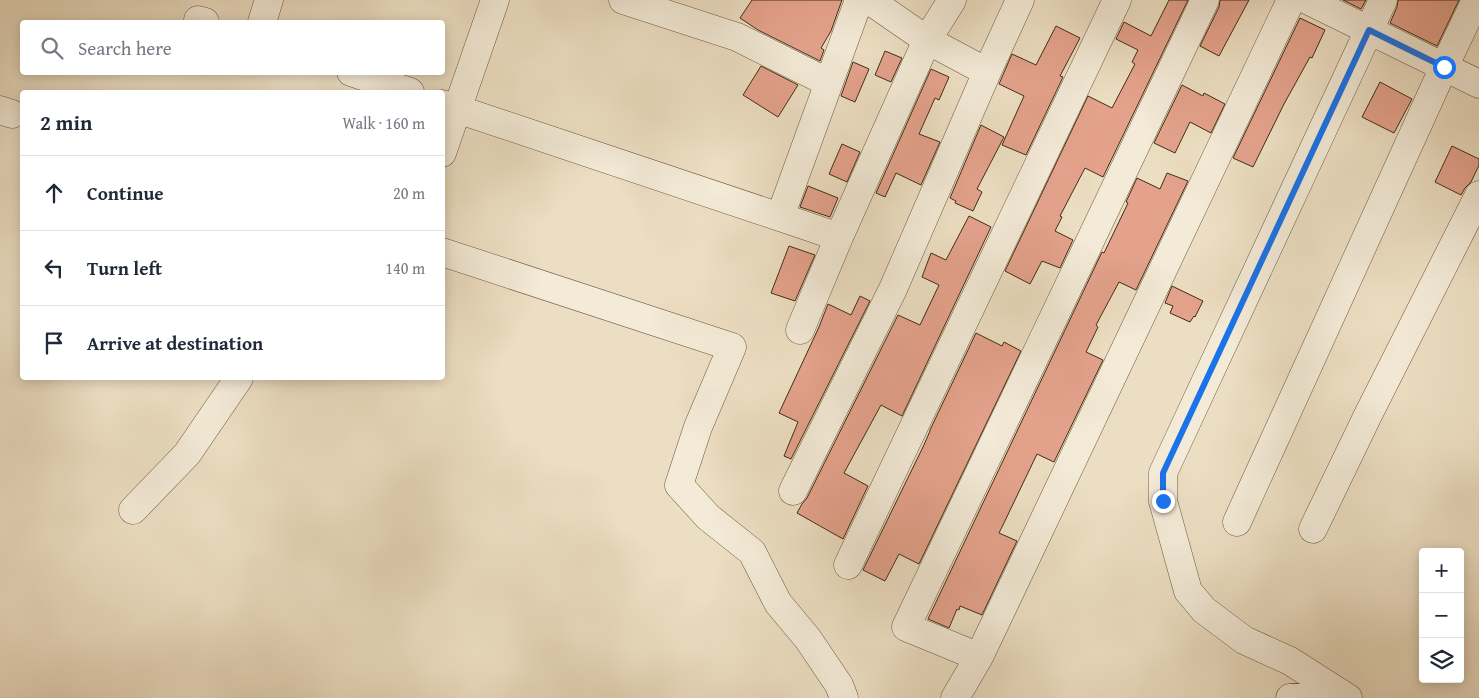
<!DOCTYPE html>
<html lang="en">
<head>
<meta charset="utf-8">
<style>
  :root { --surface:#fff; --page:#f2f2f3; --text:#1f2937; --muted:#747a83; --line:#e0e1e3 }
  body { margin:0; font-family:"Gentium Book Plus",serif; background:var(--page); color:var(--text) }
  .controls { position:absolute; right:15px; bottom:15px; display:grid; overflow:hidden; border-radius:5px; box-shadow:0 2px 12px #0003 }
  .controls button { width:45px; height:45px; display:grid; place-items:center; padding:0; border:0; border-bottom:1px solid var(--line); background:var(--surface); color:var(--text); font:25px sans-serif }
  .stop { position:absolute; width:15px; height:15px; margin:-11px; border:4px solid #1a73e8; border-radius:50%; background:#fff }
  .stop.end { background:#1a73e8; border-color:#fff; box-shadow:0 1px 5px #0008 }
  .list { margin:0; padding:0; list-style:none }
  h2 { display:flex; justify-content:space-between; align-items:center; height:65px; margin:0; padding:0 20px; font-size:21px }
  h2 small { font-size:16px; font-weight:400; color:var(--muted) }
  .list li { display:grid; grid-template-columns:32px 1fr auto; gap:15px; align-items:center; box-sizing:border-box; height:75px; padding:0 20px; border-top:1px solid var(--line) }
  .list b { display:block; font-size:19px; white-space:nowrap }
  .list em { font-size:16px; font-style:normal; color:var(--muted) }
  .icon { flex:none; width:28px; height:28px; fill:none; stroke:currentColor; stroke-width:2; stroke-linecap:round; stroke-linejoin:round }
  .map { position:relative; flex:none; width:1479px; height:698px; overflow:hidden }
  .search { position:absolute; background:var(--surface); box-shadow:0 2px 12px #0003; left:20px; top:20px; width:425px; height:55px; display:flex; align-items:center; gap:12px; box-sizing:border-box; padding:0 18px; border-radius:5px; color:var(--muted); font-size:19px }
  .panel { position:absolute; background:var(--surface); box-shadow:0 2px 12px #0003; left:20px; top:90px; width:425px; height:290px; border-radius:5px }
  .map>svg:first-child { display:block }
  .building { fill:#e4a28c; stroke:#412e13 }
  .lines { fill:none; stroke-linecap:round; stroke-linejoin:round }
  .minor-casing { stroke:#6c5a3f; stroke-width:29 }
  .minor { stroke:#f3ead7; stroke-width:28 }
  .route { stroke:#1a73e8; stroke-width:6 }
</style>
</head>
<body>
<div class="map">
<svg width="1479" height="698" viewBox="0 0 1479 698">
  <rect width="100%" height="100%" fill="#ecdec2"/>
  <filter id="stains"><feTurbulence type="fractalNoise" baseFrequency=".004" numOctaves="4"/><feColorMatrix values="0 0 0 0 .2 0 0 0 0 .09 0 0 0 0 .02 0 0 0 .5 -.17"/></filter>
  <radialGradient id="worn" r=".72"><stop offset=".6" stop-color="#630" stop-opacity="0"/><stop offset="1" stop-color="#630" stop-opacity=".3"/></radialGradient>
  <!-- building -->
  <path class="building" d="M752,0H842L831,31L821,48L824,50L820,61L758,30L740,18Z
    M1169,0H1188L1103,177L1085,168L1060,216L1062,217L1055,231L1073,240L1060,268L1042,261L1030,284L1005,271L1088,96L1112,108L1135,64L1132,62L1138,50L1116,39L1124,22L1151,36Z
    M1220,0H1249L1219,56L1200,46L1219,7Z
    M1343,0H1366L1361,9Z
    M1398,0H1459L1437,46L1390,23L1397,7Z
    M1300,18L1325,30L1312,58L1310,57L1284,104L1253,167L1233,158Z
    M1056,26L1080,38L1060,76L1063,77L1026,155L1002,145L1024,96L999,84L1012,54L1036,65Z
    M885,51L902,58L891,82L875,75Z
    M853,62L869,69L855,102L841,96Z
    M761,66L798,85L778,117L743,95Z
    M931,69L949,77L939,100L935,98L919,134L940,142L921,185L896,173L885,197L876,193Z
    M1380,82L1412,99L1394,133L1362,117Z
    M1182,85L1203,96L1204,93L1225,104L1211,133L1190,122L1175,153L1154,143Z
    M981,125L1004,137L977,189L982,192L973,211L955,203L956,201L950,198Z
    M842,144L860,152L847,182L829,174Z
    M1452,146L1479,159V165L1471,182L1465,188L1461,195L1435,182Z
    M1167,173L1188,181L1136,290L1119,282L1096,325L1098,327L1086,352L1103,360L1054,462L1037,454L1003,525L999,533L1017,541L982,615L960,606L959,610L957,609L949,628L928,619L1102,252L1104,253L1128,203L1126,202L1137,178L1160,189Z
    M808,186L838,198L830,217L800,207Z
    M969,216L991,227L902,416L881,405L844,473L868,486L843,539L797,513L802,504L807,498L898,315L920,325L939,285L922,277L931,253L946,260Z
    M789,246L815,255L795,301L771,293Z
    M1172,286L1203,301L1195,317L1194,316L1190,322L1170,313L1173,306L1165,303Z
    M860,296L870,301L791,459L784,456L798,422L779,413L819,327L828,304L851,315Z
    M976,333L1002,346L1004,342L1021,351L919,564L899,554L885,581L863,570L923,447L930,431V430Z"/>
  <g class="lines">
    <!-- minor casing -->
    <g class="minor-casing">
      <path id="minor" d="M623,0L737,37L829,83
        M869,0L927,40L987,72
        M1307,0L1479,84
        M198,20L205,22
        M262,22L269,0
        M351,72L410,92
        M442,104L780,217
        M0,110L12,114
        M442,153L495,0
        M839,237L780,217L859,0
        M442,252L732,347L698,427L679,485L708,517L752,552L778,603L808,639L839,685L844,698
        M800,330L839,237L927,40L952,0
        M793,491L893,289L987,72L1020,0
        M133,510L187,454L239,378
        M1237,522L1444,67L1476,0
        M1313,529L1368,415L1479,195
        M848,565L1117,0
        M979,657L906,627L1205,0
        M955,698L979,657L1291,0
        M1290,698L1340,693
        M1348,698L1290,661L1244,640L1204,610L1188,591L1163,501V473L1383,0"/>
    </g>
    <!-- minor -->
    <use href="#minor" class="minor"/>
  </g>
  <g class="lines">
    <!-- route -->
    <path class="route" d="M1163,501V473L1369,30L1444,67"/>
  </g>
  <rect width="100%" height="100%" filter="url(#stains)"/>
  <rect width="100%" height="100%" fill="url(#worn)"/>
</svg>
<div class="controls">
<button>+</button>
<button>−</button>
<button><svg class="icon" aria-label="layers" viewBox="0 0 24 24"><path d="M12 4l9 5-9 5-9-5zM3 14l9 5 9-5"/></svg></button>
</div>
<div class="stop" style="left:1444px;top:67px"></div>
<div class="stop end" style="left:1163px;top:501px"></div>
<div class="search"><svg class="icon" aria-label="search" viewBox="0 0 24 24"><circle cx="10" cy="10" r="6"/><path d="M15 15l6 6"/></svg>Search here</div>
<section class="panel">
<h2>2 min<small>Walk · 160 m</small></h2>
<ul class="list">
<li><svg class="icon" aria-label="ahead" viewBox="0 0 24 24"><path d="M12 20V5M6 11l6-6 6 6"/></svg><div><b>Continue</b></div><em>20 m</em></li>
<li><svg class="icon" aria-label="left" viewBox="0 0 24 24"><path d="M17 20v-9H6M10 6l-5 5 5 5"/></svg><div><b>Turn left</b></div><em>140 m</em></li>
<li><svg class="icon" aria-label="arrive" viewBox="0 0 24 24"><path d="M6 21V4h12l-3 4 3 4H6"/></svg><div><b>Arrive at destination</b></div></li>
</ul>
</section>
</div>
</body>
</html>
